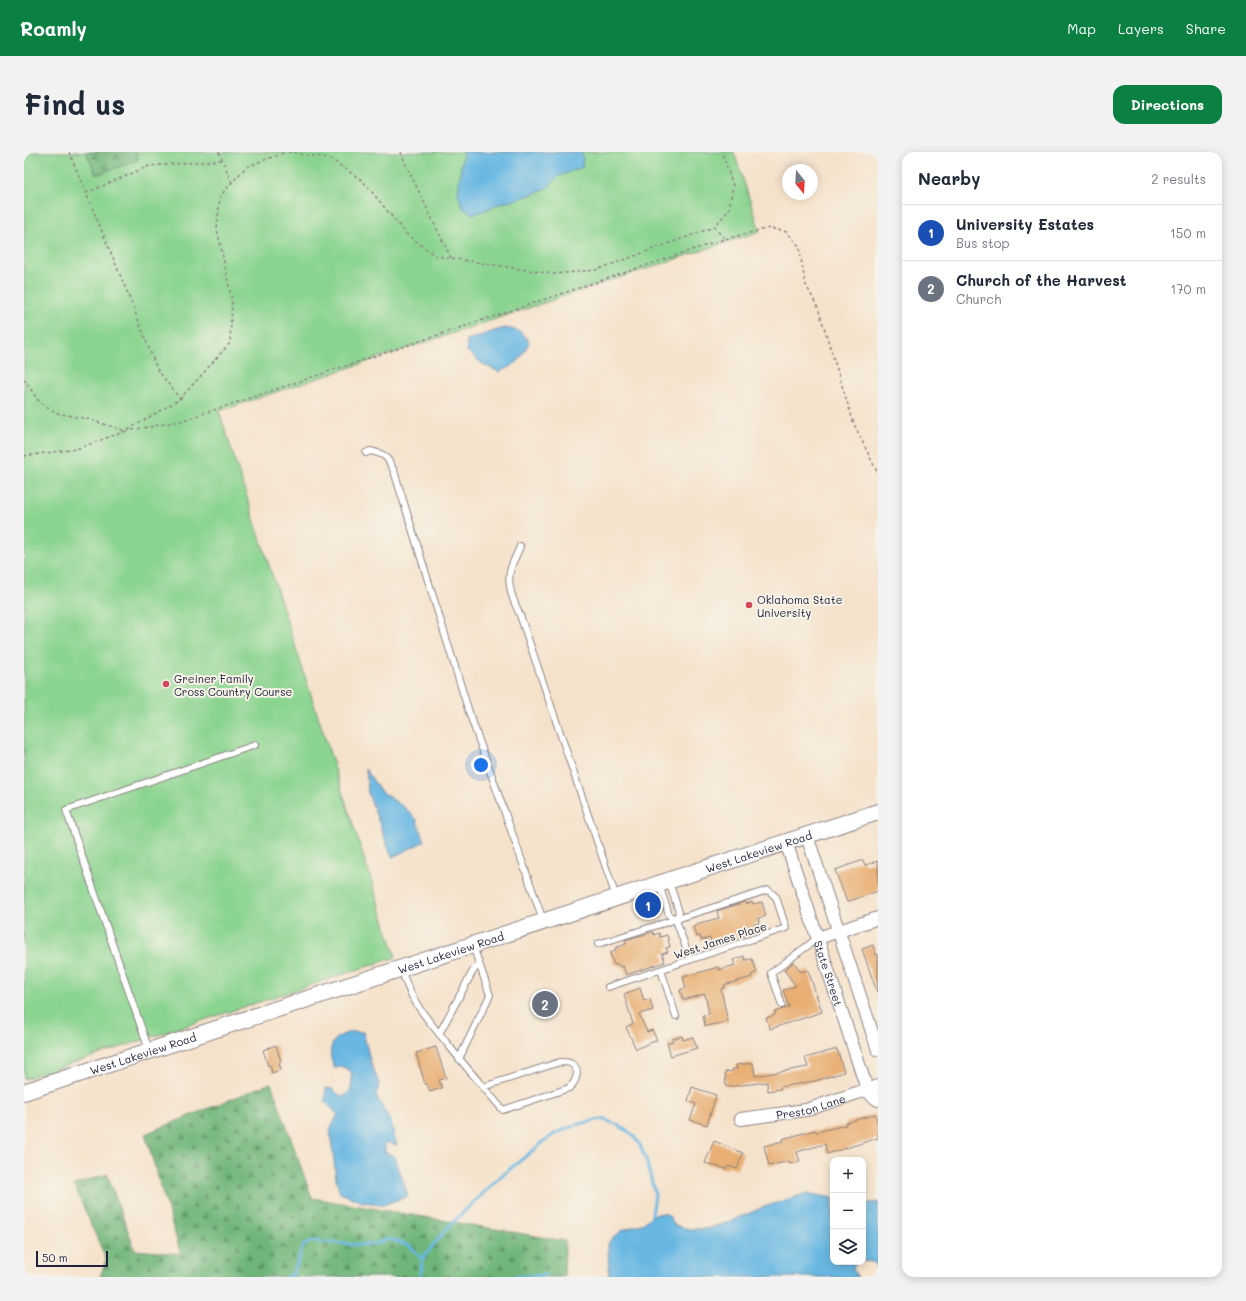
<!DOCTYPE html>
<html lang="en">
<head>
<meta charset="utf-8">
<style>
  :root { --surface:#fff; --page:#f2f2f3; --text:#1f2937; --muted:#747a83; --line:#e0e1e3; --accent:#0b8043 }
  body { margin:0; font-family:Mali,sans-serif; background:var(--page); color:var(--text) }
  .controls { position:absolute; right:12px; bottom:12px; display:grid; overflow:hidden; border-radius:8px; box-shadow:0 2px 10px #0003 }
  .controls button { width:36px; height:36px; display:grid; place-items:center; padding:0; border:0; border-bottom:1px solid var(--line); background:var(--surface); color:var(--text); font:20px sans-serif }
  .compass { position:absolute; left:758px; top:12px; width:36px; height:36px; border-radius:50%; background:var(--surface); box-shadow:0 2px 10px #0003; rotate:162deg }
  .scale { position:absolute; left:12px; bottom:10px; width:72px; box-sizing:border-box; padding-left:4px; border:2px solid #22223b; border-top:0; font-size:11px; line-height:14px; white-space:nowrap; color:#22223b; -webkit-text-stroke:3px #f7f3e8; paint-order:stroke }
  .you { position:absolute; left:457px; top:613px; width:14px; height:14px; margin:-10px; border:3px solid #fff; border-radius:50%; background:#1a73e8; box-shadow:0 0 0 6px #1a73e833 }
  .badge { display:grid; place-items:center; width:26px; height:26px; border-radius:50%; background:var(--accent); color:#fff; font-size:13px; font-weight:700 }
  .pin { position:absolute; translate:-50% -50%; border:2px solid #fff; box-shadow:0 1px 4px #0006 }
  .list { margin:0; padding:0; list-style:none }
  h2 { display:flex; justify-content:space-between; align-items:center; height:52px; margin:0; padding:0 16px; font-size:17px }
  h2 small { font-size:13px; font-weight:400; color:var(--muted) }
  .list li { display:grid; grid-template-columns:26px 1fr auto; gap:12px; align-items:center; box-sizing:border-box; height:56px; padding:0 16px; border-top:1px solid var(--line) }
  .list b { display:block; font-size:15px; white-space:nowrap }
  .list p { margin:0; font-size:13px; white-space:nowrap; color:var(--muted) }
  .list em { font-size:13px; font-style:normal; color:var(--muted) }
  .icon { flex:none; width:22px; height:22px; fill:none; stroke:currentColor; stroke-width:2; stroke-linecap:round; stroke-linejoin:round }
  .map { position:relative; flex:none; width:854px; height:1125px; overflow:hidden; border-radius:12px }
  header { display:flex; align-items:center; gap:24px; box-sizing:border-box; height:56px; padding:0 20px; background:var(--accent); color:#fff }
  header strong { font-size:19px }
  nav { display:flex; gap:22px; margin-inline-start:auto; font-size:14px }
  .intro { display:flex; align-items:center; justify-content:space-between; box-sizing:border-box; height:96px; padding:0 24px }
  h1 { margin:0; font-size:28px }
  .button { padding:10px 18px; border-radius:12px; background:var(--accent); color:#fff; font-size:14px; font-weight:700 }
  main { display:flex; gap:24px; padding:0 24px }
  aside { flex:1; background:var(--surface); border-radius:12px; box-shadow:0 2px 10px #0003 }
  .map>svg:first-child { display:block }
  .green { fill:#8bd490; stroke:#567b66 }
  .forest { fill:url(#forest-firs); stroke:#496c5a }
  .water { fill:#68b7e2; stroke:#456c8e }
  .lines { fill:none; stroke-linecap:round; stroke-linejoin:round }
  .stream { stroke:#68b7e2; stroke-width:3 }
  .building { fill:#e8ae72 }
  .service-casing { stroke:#8c8283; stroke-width:8 }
  .minor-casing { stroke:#8c8283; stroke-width:14 }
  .secondary-casing { stroke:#8c8283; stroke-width:18 }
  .path { stroke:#8c8283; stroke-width:1.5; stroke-dasharray:3 3; stroke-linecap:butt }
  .service { stroke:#fff; stroke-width:6 }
  .minor { stroke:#fff; stroke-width:12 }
  .secondary { stroke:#fff; stroke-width:16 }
  .poi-dot { fill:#d1495b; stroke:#f7f3e8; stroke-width:1.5 }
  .labels { text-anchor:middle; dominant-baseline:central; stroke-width:4; stroke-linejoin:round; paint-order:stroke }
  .poi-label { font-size:11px; fill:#22223b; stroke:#f7f3e8; text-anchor:start }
  .street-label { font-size:11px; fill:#22223b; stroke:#f7f3e8 }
</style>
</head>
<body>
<header>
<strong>Roamly</strong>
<nav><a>Map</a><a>Layers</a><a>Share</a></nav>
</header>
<div class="intro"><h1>Find us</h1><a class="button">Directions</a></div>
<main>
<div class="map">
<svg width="854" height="1125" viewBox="0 0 854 1125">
  <defs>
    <pattern id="forest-firs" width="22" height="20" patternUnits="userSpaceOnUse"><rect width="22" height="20" fill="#70b67a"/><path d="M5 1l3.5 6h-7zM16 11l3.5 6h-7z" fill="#5c9465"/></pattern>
  </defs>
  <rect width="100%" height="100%" fill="#f7f3e8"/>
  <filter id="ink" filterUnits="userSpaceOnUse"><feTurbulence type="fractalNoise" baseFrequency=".025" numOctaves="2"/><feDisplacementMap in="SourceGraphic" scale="8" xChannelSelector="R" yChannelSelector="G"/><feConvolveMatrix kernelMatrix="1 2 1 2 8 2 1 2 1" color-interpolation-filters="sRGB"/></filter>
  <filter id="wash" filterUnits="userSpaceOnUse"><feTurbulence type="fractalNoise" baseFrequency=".012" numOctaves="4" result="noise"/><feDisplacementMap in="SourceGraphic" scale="16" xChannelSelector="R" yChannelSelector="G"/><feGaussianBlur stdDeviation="0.9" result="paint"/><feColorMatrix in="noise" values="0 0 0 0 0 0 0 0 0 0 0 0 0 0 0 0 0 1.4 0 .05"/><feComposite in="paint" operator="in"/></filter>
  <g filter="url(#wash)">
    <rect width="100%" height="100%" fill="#f5e2cb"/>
    <!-- green -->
    <path class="green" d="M0,0H710L736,79L195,259L372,805L0,927Z"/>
    <!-- forest -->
    <path class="forest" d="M62,0H112L114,8L72,23Z
      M247,931L288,1046L541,1089L540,1125H76L82,1107L50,1033L83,1022L111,1098L157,1102L121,982Z"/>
    <!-- water -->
    <path class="water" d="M439,0H557L559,6L558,15L535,24L522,37L501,45L474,52L462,58L449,62L439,56L434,42Z
      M480,176C493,178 498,178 505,190C496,209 494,211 475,220L460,213L443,199V188Z
      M342,617L355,638L381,656L392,667L401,689L369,705L367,703L344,641Z
      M325,880H339L346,908L355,932L352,944L367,971L373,993L361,990V1000L371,1005L384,1044L359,1053L335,1049L316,1041L312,1026L306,977L314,963L301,950L302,936L309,937L317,945L325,941L328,933L327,919L319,915L310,916C306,906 304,894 313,886C316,883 322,882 325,880Z
      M780,1042L793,1043L809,1046V1110H835L830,1113L829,1118L834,1125H585L584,1092L588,1086L599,1078L620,1071L628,1063L640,1061L646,1065L650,1073L665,1077H682L702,1071L740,1055Z
      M854,1050V1125H847L852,1121L853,1114L849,1110L839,1109V1052Z"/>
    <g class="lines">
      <!-- stream -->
      <path class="stream" d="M262,1125L269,1122L279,1094L288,1089L335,1093L350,1092L365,1087L386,1094L398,1107
        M397,1125L398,1107L423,1076L476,1025L523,987L532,981L555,972L578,967L592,972L608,982L616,993L622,1008L631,1042L628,1063
        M487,1125L522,1123"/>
    </g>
    <g id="blocks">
      <!-- building -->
      <path class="building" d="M839,708L841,713L854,709V739L823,750L811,718Z
        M721,750L722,752L728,750L729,752L738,750L742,764L734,766L735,771L730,772L733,780L688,794L686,786L677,788L676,784L672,785L669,775L673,774L672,772L695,766L693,759Z
        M629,780L630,783L635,781L636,785L643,783L646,795L642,796L644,800L638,802L641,810L602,823L599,814L596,815L594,812L590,813L586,801L592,798L591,796L602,792L601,788Z
        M849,793L852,803L854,802V840H853L838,797Z
        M720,804L721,808L728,807L733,820L727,823L728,825L700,833L701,835L697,837L704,870L681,874L679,863L685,862L681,842L659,848L656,838L662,836L659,825L694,815L695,818L711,813L709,808Z
        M770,810L777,820L784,818L798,860L746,877L742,866L751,863L750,860L765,855L759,838L772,834L760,818Z
        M616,836L620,849L626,847L629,858L615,862L623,880L628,878L633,888L612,897L602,875L609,872L600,842Z
        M658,884L659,888L669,885L673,896L647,904L643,891L649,889L648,887Z
        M252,893L257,910L255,911L257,918L248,921L246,913L244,914L239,898Z
        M412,895L422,926L415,928L418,936L406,940L403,932H401L392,901Z
        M813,897L820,920L791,929L756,935L757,937L744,939L743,930L702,935L701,920L709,919L708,917H713L712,913L729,911L731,924L784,915L781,906Z
        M668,935L692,943L683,973L666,968L672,952L664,949Z
        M851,962L854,971V986L803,1002L801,992L773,1000L776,1010L766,1012L765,1009L745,1014L740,994L759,989L758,987L791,978L792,980L822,973V971Z
        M690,989L719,1001L713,1017L704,1014L702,1017L681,1011Z"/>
    </g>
  </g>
  <g filter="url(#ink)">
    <use href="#blocks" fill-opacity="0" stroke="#8c8283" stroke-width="1"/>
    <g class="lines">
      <!-- service casing -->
      <g class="service-casing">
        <path id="service" d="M342,301L346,299C362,302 363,305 370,319L445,560L519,768
          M496,394C493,403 487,412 486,420C483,435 490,450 496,463L592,745
          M645,730L655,760L652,768L666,808
          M635,733L645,763L652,768
          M574,792L744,738L752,745L762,776L584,835
          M378,818C385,847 403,867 422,890C440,913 460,936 479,958L545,936C552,930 558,917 546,911C543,910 539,910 536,910L459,935
          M637,818L652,864
          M758,853L747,821L794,786
          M415,882L449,819L455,812
          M125,898L42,658L231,593
          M435,907L466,843L449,794"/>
      </g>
      <!-- minor casing -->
      <g class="minor-casing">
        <g id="minor">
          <path d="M783,684L854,898"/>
          <path id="s1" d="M762,690L843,937L848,944L854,948"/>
          <path d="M794,786L854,766"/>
          <path id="s2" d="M717,967L782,958L854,934"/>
        </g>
      </g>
      <!-- secondary casing -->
      <g class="secondary-casing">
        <g id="secondary">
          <path id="s3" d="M0,940L854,660"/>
        </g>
      </g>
      <!-- path -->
      <path class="path" d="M45,0L104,142L133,217L156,247
        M195,0L208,31
        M264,0L305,6L339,29L382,82L412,104L530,122L572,118L690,75L705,58L709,34L698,0
        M377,0L382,13L427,106
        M0,3L3,0
        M62,41L125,14L198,8
        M690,75L701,87
        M0,227L14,248L32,261L64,267L102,279L157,269L701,87L745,76L763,80L775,94L781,131L794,156L830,272L854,322
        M0,304L52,297L102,279L156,247L206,191L208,149L193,76L196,44L222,15L262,0"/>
      <!-- service -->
      <use href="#service" class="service"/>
      <!-- minor -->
      <use href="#minor" class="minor"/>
      <!-- secondary -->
      <use href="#secondary" class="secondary"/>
    </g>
  </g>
  <!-- markers -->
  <g class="poi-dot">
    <circle cx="725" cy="453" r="4"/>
    <circle cx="142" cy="532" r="4"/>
  </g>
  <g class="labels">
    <!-- poi labels -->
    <g class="poi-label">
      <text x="733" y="447">Oklahoma State<tspan x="733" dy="13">University</tspan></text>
      <text x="150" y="526">Greiner Family<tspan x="150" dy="13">Cross Country Course</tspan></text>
    </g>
    <!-- street labels -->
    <g class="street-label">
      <text stroke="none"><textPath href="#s3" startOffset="773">West Lakeview Road</textPath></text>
      <text transform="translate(696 788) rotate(-18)">West James Place</text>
      <text stroke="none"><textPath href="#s3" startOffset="449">West Lakeview Road</textPath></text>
      <text stroke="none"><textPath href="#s1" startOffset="138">State Street</textPath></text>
      <text stroke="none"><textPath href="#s3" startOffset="125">West Lakeview Road</textPath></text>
      <text stroke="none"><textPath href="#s2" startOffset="71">Preston Lane</textPath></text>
    </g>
  </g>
</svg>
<div class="controls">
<button>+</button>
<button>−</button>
<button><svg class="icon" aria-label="layers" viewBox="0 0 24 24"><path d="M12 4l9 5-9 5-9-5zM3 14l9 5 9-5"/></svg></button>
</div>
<svg class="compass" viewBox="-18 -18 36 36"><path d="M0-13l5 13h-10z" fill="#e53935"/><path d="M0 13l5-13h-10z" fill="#747a83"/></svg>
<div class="scale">50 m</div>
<div class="you"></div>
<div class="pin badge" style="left:624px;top:753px;background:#1a4fb4">1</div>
<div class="pin badge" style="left:521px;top:852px;background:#6b7280">2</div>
</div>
<aside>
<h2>Nearby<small>2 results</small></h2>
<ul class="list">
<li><span class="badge" style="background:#1a4fb4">1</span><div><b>University Estates</b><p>Bus stop</p></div><em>150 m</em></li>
<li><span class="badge" style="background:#6b7280">2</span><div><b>Church of the Harvest</b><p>Church</p></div><em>170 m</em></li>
</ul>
</aside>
</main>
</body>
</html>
